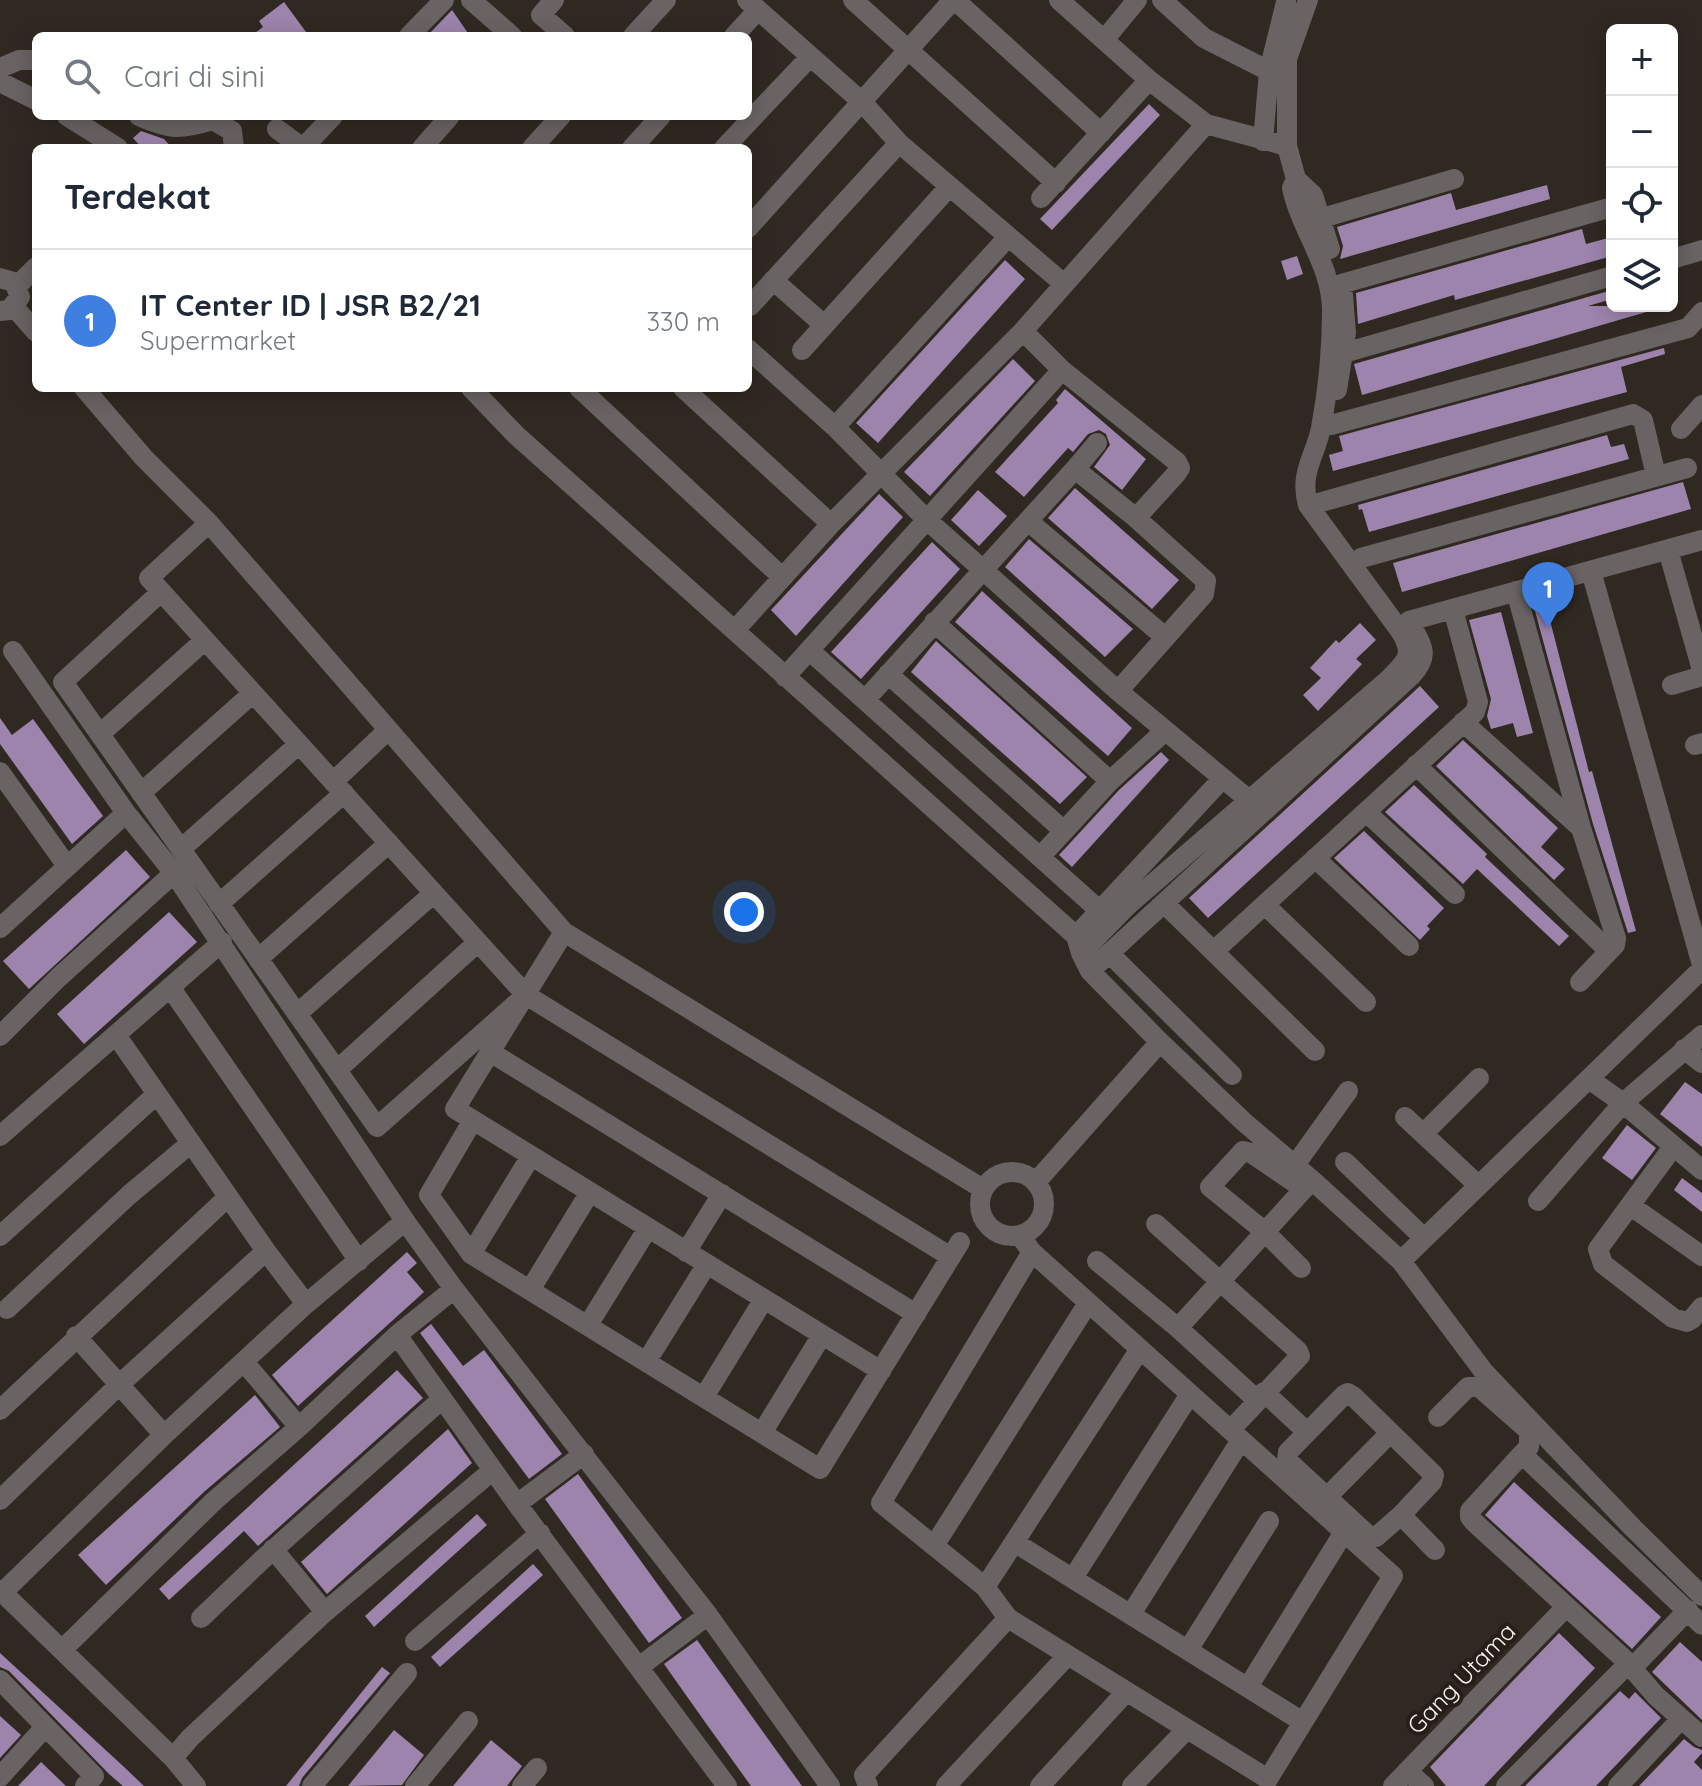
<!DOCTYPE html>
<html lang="id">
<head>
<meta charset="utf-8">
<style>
  :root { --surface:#fff; --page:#f6f6f7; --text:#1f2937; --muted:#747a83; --line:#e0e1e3; --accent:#db2777 }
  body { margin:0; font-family:Quicksand,sans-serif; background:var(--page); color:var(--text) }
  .controls { position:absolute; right:24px; top:24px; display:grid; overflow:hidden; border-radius:12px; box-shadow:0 4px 20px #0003 }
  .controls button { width:72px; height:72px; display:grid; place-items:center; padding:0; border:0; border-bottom:2px solid var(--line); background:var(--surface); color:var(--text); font:40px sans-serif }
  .you { position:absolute; left:744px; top:912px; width:28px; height:28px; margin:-20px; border:6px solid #fff; border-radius:50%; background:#1a73e8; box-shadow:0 0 0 12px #1a73e833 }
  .badge { display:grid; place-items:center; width:52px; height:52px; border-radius:50%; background:var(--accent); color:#fff; font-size:26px; font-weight:700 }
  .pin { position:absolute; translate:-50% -66px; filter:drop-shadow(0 2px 4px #0008) }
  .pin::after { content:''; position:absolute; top:42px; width:28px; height:24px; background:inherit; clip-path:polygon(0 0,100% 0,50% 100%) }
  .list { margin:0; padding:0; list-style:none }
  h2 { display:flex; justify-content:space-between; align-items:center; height:104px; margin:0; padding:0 32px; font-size:34px }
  h2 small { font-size:26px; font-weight:400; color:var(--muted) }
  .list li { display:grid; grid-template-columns:52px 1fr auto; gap:24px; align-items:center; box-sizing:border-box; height:144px; padding:0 32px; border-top:2px solid var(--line) }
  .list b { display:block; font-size:30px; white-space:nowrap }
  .list p { margin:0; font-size:26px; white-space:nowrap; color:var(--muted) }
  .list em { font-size:26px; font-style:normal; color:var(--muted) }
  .icon { flex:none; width:44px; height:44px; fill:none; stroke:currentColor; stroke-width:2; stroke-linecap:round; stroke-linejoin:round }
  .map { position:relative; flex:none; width:1702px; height:1786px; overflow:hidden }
  .search { position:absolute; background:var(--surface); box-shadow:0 4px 20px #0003; left:32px; top:32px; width:720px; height:88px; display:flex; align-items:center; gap:20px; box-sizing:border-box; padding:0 28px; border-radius:12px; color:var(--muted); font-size:30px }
  .panel { position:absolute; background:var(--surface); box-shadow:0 4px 20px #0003; left:32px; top:144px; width:720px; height:248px; border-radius:12px }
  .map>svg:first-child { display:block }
  .building { fill:#9d84ad }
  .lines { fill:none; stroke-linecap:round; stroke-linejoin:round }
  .minor { stroke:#696363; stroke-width:20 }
  .labels { text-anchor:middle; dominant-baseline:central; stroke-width:8; stroke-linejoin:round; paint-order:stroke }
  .street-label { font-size:24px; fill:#f6f1ed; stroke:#261f18 }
</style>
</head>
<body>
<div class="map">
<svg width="1702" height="1786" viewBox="0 0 1702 1786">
  <rect width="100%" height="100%" fill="#302921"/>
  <!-- building -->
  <path class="building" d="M284,2L309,36H251L263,27L259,21Z
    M452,10L470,36H427Z
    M1149,104L1160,115L1052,230L1040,219Z
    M141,131L164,139L172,148H142L133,138Z
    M1547,185L1550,199L1340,259L1343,246L1337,227L1451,193L1456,210Z
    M1582,229L1586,244L1612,237V256L1455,300L1454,295L1358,324L1356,293Z
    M1297,256L1303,274L1287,280L1281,261Z
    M1005,260L1025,279L878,443L856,423Z
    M1612,290V299L1588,306H1652L1653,310L1362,395L1354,364Z
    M1664,348L1665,354L1621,367L1627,392L1333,471L1329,455L1343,451L1339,436Z
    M1013,359L1035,381L930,496L904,472Z
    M1065,389L1146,459L1122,490L1094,467L1110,445L1106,434L1099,430L1088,434L1073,452L1068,448L1024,497L995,472L1058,403L1056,400Z
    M1607,435L1611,447L1624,444L1629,459L1369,532L1362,509L1359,510L1358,505Z
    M1683,482L1691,509L1402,592L1393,563Z
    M1075,488L1179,580L1152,609L1048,518Z
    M978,490L1007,516L979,546L951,520Z
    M879,494L903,517L796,636L771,610Z
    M1029,539L1133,629L1105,657L1005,567Z
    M932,542L960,569L861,679L831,652Z
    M982,591L1132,728L1108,756L955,622Z
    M1544,597L1589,772L1592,771L1636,931L1628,933L1593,824L1532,600Z
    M1501,612L1533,733L1517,737L1513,723L1491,729L1487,716L1491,699L1469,620Z
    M1360,623L1376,640L1356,659L1362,664L1318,711L1303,695L1321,678L1310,668L1336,640L1339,643Z
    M936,641L1087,777L1060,804L911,672Z
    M1420,686L1439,707L1208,918L1189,898Z
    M0,718L12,735L33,719L103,816L72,844L0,744Z
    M1463,740L1558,828L1541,847L1565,869L1554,880L1436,766Z
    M1161,752L1169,760L1072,867L1059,855L1119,790Z
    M1414,785L1487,854L1485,857L1569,936L1559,946L1477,869L1463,884L1385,812Z
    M1364,831L1444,908L1427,926L1430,929L1420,940L1334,858Z
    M126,850L150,877L29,989L3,961Z
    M169,912L197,942L84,1044L57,1014Z
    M1685,1082L1702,1094V1147L1660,1114Z
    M1627,1125L1656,1148L1632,1180L1602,1158Z
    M1682,1178L1702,1193V1212L1674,1190Z
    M407,1252L417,1263L407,1272L424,1292L298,1406L272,1375Z
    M431,1324L463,1366L484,1350L562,1454L529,1479L420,1333Z
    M397,1370L423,1398L258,1546L244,1531L169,1600L159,1589Z
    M255,1395L280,1427L205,1491L106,1585L78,1555Z
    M448,1429L472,1463L327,1594L301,1562Z
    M578,1474L682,1618L649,1643L545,1499Z
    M1514,1482L1661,1617L1632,1649L1485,1515Z
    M477,1514L487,1525L374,1627L365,1616Z
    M533,1564L543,1575L440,1667L431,1657Z
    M1559,1633L1595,1668L1484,1786H1446L1430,1767Z
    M697,1640L776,1750L802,1786H751L705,1722L664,1664Z
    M1680,1642L1702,1662V1720L1652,1672Z
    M0,1653L123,1766L144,1786H123L109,1774L9,1671L0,1667Z
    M382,1667L390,1673L302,1778L299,1786H286Z
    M1620,1691L1629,1699L1635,1692L1661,1718L1596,1786H1525Z
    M0,1716L21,1735L0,1758Z
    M394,1730L424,1755L402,1785L348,1786Z
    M1684,1739L1694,1747L1702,1750V1753L1694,1762L1702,1770V1786H1639Z
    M491,1740L522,1766L507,1786H453Z
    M41,1762L66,1786H18Z"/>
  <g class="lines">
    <!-- minor -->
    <path class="minor" d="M471,0L512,36
      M554,0L541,15L565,36
      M747,0L862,102L899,143L1064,284
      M853,0L1056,183
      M955,0L1101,133
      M1059,0L1149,80L1206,124L1287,146
      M1162,0L1204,38L1269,71
      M1308,0L1287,59V146L1296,179L1292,188C1301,231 1332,265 1332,311C1332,348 1328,390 1321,428C1315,457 1299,473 1308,505L1401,632C1415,656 1406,661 1389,679L1127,906L1081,953L1090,971L1160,1042L1244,1122L1312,1180L1401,1261L1484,1372L1633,1528L1702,1596
      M409,36L444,0
      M633,36L666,0
      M734,36L758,10
      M1104,40L1137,0
      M0,68L19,60H36
      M0,82L36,100
      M67,116L118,148
      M139,116C171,130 180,130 213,120L232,131L234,148
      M277,129L303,148L333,116
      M1263,141L1269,71L1286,2
      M422,148L450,116
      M532,148L561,116
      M632,148L661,116
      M724,148L810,57
      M1296,179L1313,195L1330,249
      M1041,198L1149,80
      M1319,219L1454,179
      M748,228L953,0
      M1672,259L1702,250
      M0,278L14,282L20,297L9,310L0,311
      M773,280L824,325
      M1341,284L1612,207
      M17,286L36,267
      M750,306L899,143
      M14,307L36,332
      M1023,331L1062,370L1177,462L1180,468L1176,474L1136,518
      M748,349L835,427L927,520L982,569L1118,691L1249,800
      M802,350L949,187
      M1344,353L1612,276
      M84,388L144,458L209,523L564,932L983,1189
      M471,388L516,435L1076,936L1081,953
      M579,388L782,577
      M683,388L831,524
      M1337,390L1346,333L1343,295
      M1331,425L1688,328L1702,312
      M835,427L1008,237
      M1681,429L1702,405
      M1075,469L1097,443
      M1318,503L1633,414L1643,420L1656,476
      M1028,521L1165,637
      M209,523L149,578L526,995L951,1257
      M1668,550L1702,670
      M1361,558L1687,468
      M1591,571L1702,965
      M1516,591L1581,828L1616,938L1615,945L1580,982
      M161,592L63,682L377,1127L526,995
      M1409,621L1702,540
      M934,622L1110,781
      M735,630L831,524L1023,331L1206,124
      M809,650L1099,910
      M13,651L126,813L174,873L405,1221
      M888,674L1064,831
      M785,677L1062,370
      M1672,685L1702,676
      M865,700L1075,469L1136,518L1206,581L1204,594L1118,691
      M1463,722L1581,828
      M100,734L205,640
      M1695,745L1702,743
      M1416,765L1609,951
      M0,772L67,866
      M333,782L388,730
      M141,793L253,693
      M1366,812L1455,894
      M181,849L299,744
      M1040,857L1110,781L1165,731
      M1315,858L1409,946
      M1164,903L1315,1051
      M219,904L344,793
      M1265,905L1366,1002
      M0,928L126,813
      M564,932L455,1109L881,1371
      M1076,936L1223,778
      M1214,951L1475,712L1478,702L1453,609
      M1109,953L1232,1075
      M258,959L389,843
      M1090,971L1411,676C1429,657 1424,648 1412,627
      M170,987L359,1261
      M297,1014L434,893
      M116,1035L266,1251L306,1304
      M1702,1035L1623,1103L1702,1170
      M0,1036L58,978L174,873
      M1684,1049L1702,1063
      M490,1052L916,1314
      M337,1070L478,942
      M1405,1117L1478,1185
      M473,1120L429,1195L471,1254L820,1469L960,1242
      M1423,1134L1479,1078
      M0,1136L222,942
      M1673,1147L1598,1249L1603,1264L1673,1318L1687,1322L1692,1319L1702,1307
      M1345,1162L1424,1238
      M1295,1165L1348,1091
      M980 1204a32 32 0 1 1 64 0a32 32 0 1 1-64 0Z
      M1036,1182L1160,1042
      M1538,1201L1623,1103L1589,1079
      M1631,1206L1702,1256
      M1156,1224L1298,1351L1300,1356L1237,1423
      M0,1236L157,1094
      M1020,1236L1032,1252L881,1503L985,1587L1008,1618L1268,1779L1393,1576L1032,1252
      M686,1252L722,1194
      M471,1254L531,1156
      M1097,1261L1178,1328L1257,1400
      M1401,1261L1702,969
      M1301,1268L1264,1231L1210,1187L1243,1151L1251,1153L1304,1189
      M530,1290L590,1192
      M7,1309L129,1195L191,1143
      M588,1325L648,1228
      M1178,1328L1312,1180
      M397,1335L517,1504L727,1786
      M76,1336L164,1435
      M653,1351L707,1264
      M244,1362L299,1427
      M1264,1392L1307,1432
      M704,1397L764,1299
      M0,1410L228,1197
      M1438,1417L1468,1387H1479L1529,1431V1447L1522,1454
      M762,1433L822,1335
      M1327,1497L1390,1433
      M0,1500L120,1384L266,1251
      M517,1504L584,1454
      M1401,1515L1432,1482L1434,1475L1353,1396L1348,1393L1344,1395L1288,1452L1287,1460L1369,1536L1376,1537L1401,1515L1435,1550
      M1014,1542L1303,1722
      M934,1546L1088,1303
      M273,1549L325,1612
      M1073,1578L1190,1394
      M985,1587L1140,1349
      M0,1590L173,1758L190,1738L325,1612L493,1470
      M3,1592L164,1435L306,1304L405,1221L454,1289L708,1615L830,1786
      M1131,1614L1241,1440
      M201,1618L263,1559L442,1399
      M1702,1625L1522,1454L1470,1511V1517L1474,1522L1624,1659L1656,1696L1702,1737
      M415,1641L540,1533
      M62,1650L214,1501L299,1427L397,1335L454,1289
      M1188,1650L1269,1521
      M639,1667L708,1615
      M0,1680L94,1776L85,1786
      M1248,1687L1344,1532
      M173,1758L196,1786
      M1407,1771L1424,1786
      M0,1777L45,1727
      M312,1786L407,1673
      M415,1786L468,1721
      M522,1786L537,1768
      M868,1786L864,1775L1008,1618
      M946,1786L1068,1655
      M1040,1786L1126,1692
      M1132,1786L1187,1729
      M1393,1786L1566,1607
      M1506,1786L1628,1664L1635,1665L1688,1610
      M1618,1786L1681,1719"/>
  </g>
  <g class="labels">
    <!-- street labels -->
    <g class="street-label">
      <text transform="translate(1461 1678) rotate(-46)">Gang Utama</text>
    </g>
  </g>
</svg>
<div class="controls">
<button>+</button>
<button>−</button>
<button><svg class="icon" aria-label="locate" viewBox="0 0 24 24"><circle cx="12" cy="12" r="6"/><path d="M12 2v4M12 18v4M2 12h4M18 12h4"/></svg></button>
<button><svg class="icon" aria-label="layers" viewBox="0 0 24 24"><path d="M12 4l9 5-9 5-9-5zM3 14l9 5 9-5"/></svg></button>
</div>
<div class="you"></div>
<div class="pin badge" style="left:1548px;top:628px;background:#3f7fe0">1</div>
<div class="search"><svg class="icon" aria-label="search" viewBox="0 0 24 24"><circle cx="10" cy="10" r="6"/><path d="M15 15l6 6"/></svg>Cari di sini</div>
<section class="panel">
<h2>Terdekat<small></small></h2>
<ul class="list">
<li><span class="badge" style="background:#3f7fe0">1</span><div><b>IT Center ID | JSR B2/21</b><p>Supermarket</p></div><em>330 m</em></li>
</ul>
</section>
</div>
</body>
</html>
